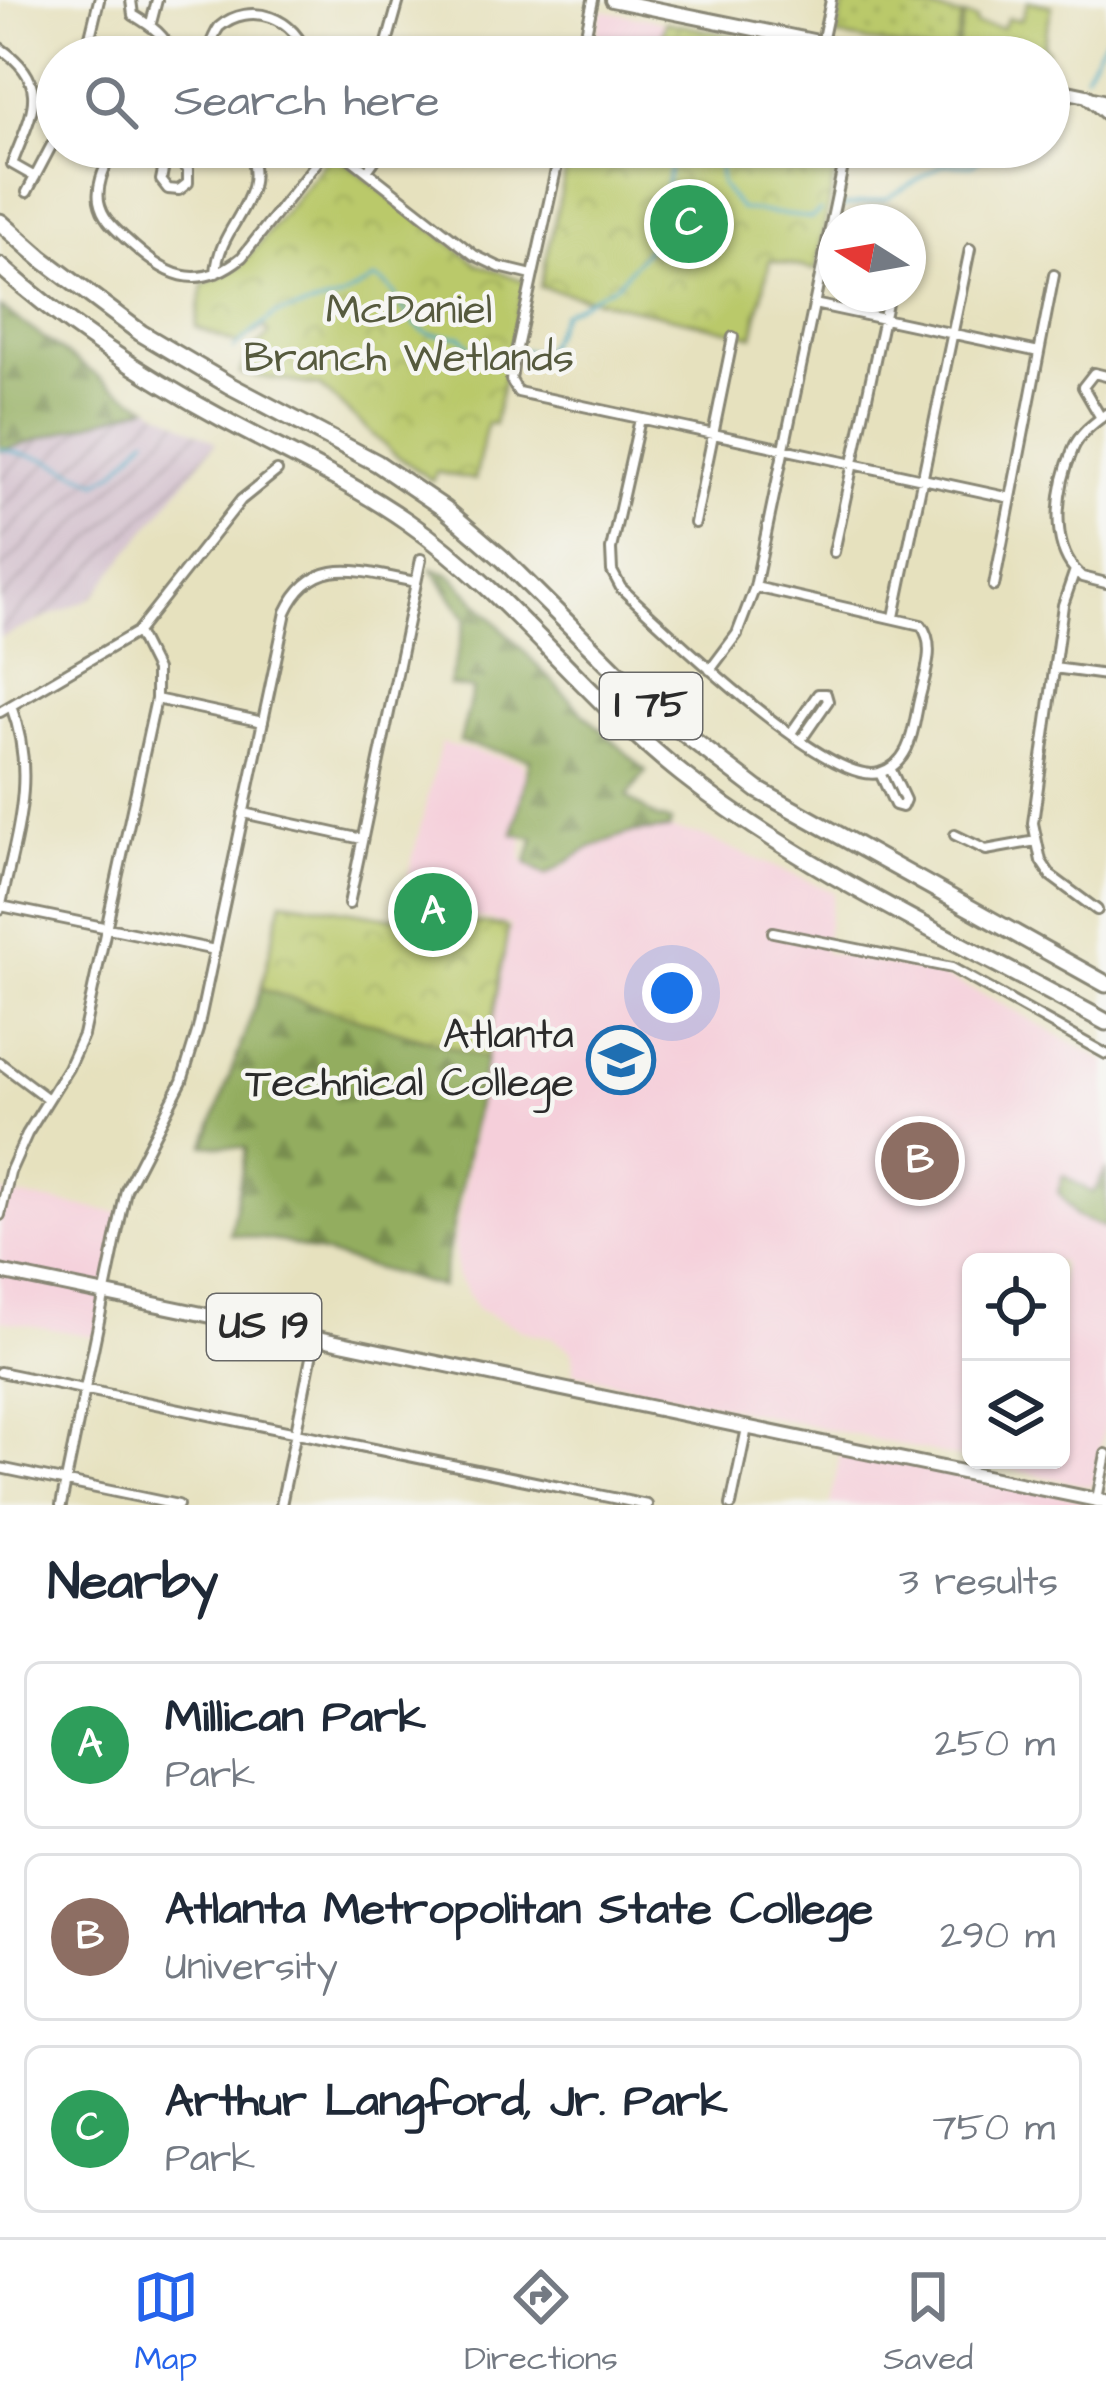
<!DOCTYPE html>
<html lang="en">
<head>
<meta charset="utf-8">
<style>
  :root { --surface:#fff; --page:#f6f6f7; --text:#1f2937; --muted:#747a83; --line:#e0e1e3; --accent:#2563eb }
  body { margin:0; font-family:"Architects Daughter",sans-serif; background:var(--page); color:var(--text) }
  .controls { position:absolute; right:36px; bottom:36px; display:grid; overflow:hidden; border-radius:18px; box-shadow:0 3px 9px #0004 }
  .controls button { width:108px; height:108px; display:grid; place-items:center; padding:0; border:0; border-bottom:3px solid var(--line); background:var(--surface); color:var(--text); font:60px sans-serif }
  .compass { position:absolute; left:818px; top:204px; width:108px; height:108px; border-radius:50%; background:var(--surface); box-shadow:0 3px 9px #0004; rotate:281deg }
  .you { position:absolute; left:672px; top:993px; width:42px; height:42px; margin:-30px; border:9px solid #fff; border-radius:50%; background:#1a73e8; box-shadow:0 0 0 18px #1a73e833 }
  .badge { display:grid; place-items:center; width:78px; height:78px; border-radius:50%; background:var(--accent); color:#fff; font-size:39px; font-weight:700 }
  .pin { position:absolute; translate:-50% -50%; border:6px solid #fff; box-shadow:0 3px 12px #0006 }
  .list { margin:0; padding:0; list-style:none }
  h2 { display:flex; justify-content:space-between; align-items:center; height:156px; margin:0; padding:0 48px; font-size:51px }
  h2 small { font-size:39px; font-weight:400; color:var(--muted) }
  .list li { display:grid; grid-template-columns:78px 1fr auto; gap:36px; align-items:center; box-sizing:border-box; height:168px; margin:0 24px 24px; padding:0 24px; border:3px solid var(--line); border-radius:18px }
  .list b { display:block; font-size:45px; white-space:nowrap }
  .list p { margin:0; font-size:39px; white-space:nowrap; color:var(--muted) }
  .list em { font-size:39px; font-style:normal; color:var(--muted) }
  .icon { flex:none; width:66px; height:66px; fill:none; stroke:currentColor; stroke-width:2; stroke-linecap:round; stroke-linejoin:round }
  .map { position:relative; flex:none; width:1106px; height:1505px; overflow:hidden }
  .search { position:absolute; background:var(--surface); box-shadow:0 3px 9px #0004; left:36px; right:36px; top:36px; height:132px; display:flex; align-items:center; gap:30px; box-sizing:border-box; padding:0 42px; border-radius:66px; color:var(--muted); font-size:45px }
  .sheet { height:732px; background:var(--surface) }
  nav { display:flex; justify-content:space-around; align-items:center; box-sizing:border-box; height:168px; border-top:3px solid var(--line); background:var(--surface); font-size:33px; color:var(--muted) }
  nav a { display:grid; justify-items:center; gap:6px }
  nav .on { color:var(--accent) }
  .map>svg:first-child { display:block }
  .built { fill:#f5cfda; fill-rule:evenodd }
  .industrial { fill:url(#industrial-furrows) }
  .grass { fill:url(#grass-dots); stroke:#727a4b; stroke-width:3 }
  .forest { fill:url(#forest-firs); stroke:#5f6c45; stroke-width:3 }
  .park { fill:url(#park-crowns); stroke:#727a4b; stroke-width:3 }
  .pitch { fill:#bac96b; stroke:#727a4b; stroke-width:3 }
  .lines { fill:none; stroke-linecap:round; stroke-linejoin:round }
  .stream { stroke:#45a9c5; stroke-width:3 }
  .minor-casing { stroke:#888674; stroke-width:14 }
  .secondary-casing { stroke:#888674; stroke-width:18 }
  .primary-casing { stroke:#888674; stroke-width:18 }
  .motorway-casing { stroke:#888674; stroke-width:21 }
  .minor { stroke:#fff; stroke-width:8 }
  .secondary { stroke:#fff; stroke-width:12 }
  .primary { stroke:#fff; stroke-width:12 }
  .motorway { stroke:#fff; stroke-width:15 }
  .labels { text-anchor:middle; dominant-baseline:central; stroke-width:9; stroke-linejoin:round; paint-order:stroke }
  .shield { fill:#f6f6f2; stroke:#686867; stroke-width:3 }
  .shield-label { font-size:39px; font-weight:bold; fill:#2b2b2b }
  .park-label { font-size:42px; fill:#565a3e; stroke:#f6f6f2 }
  .poi-label { font-size:42px; fill:#2b2b2b; stroke:#f6f6f2; text-anchor:end }
</style>
</head>
<body>
<div class="map">
<svg width="1106" height="1505" viewBox="0 0 1106 1505">
  <defs>
    <pattern id="industrial-furrows" width="10" height="10" patternUnits="userSpaceOnUse" patternTransform="scale(3)"><rect width="10" height="10" fill="#d1bdcb"/><path d="M-1 1l2-2M0 10L10 0M9 11l2-2" fill="none" stroke="#aa9aa5"/></pattern>
    <pattern id="grass-dots" width="8" height="8" patternUnits="userSpaceOnUse" patternTransform="scale(3)"><rect width="8" height="8" fill="#bac96b"/><path d="M2 2h.1M6 6h.1" fill="none" stroke="#a0ad5d" stroke-width="1.8" stroke-linecap="round"/></pattern>
    <pattern id="forest-firs" width="22" height="20" patternUnits="userSpaceOnUse" patternTransform="scale(3)"><rect width="22" height="20" fill="#93ad5f"/><path d="M5 1l3.5 6h-7zM16 11l3.5 6h-7z" fill="#788d4f"/></pattern>
    <pattern id="park-crowns" width="20" height="18" patternUnits="userSpaceOnUse" patternTransform="scale(3)"><rect width="20" height="18" fill="#bac96b"/><path d="M2 6a3 3 0 1 1 6 0M12 15a3 3 0 1 1 6 0" fill="none" stroke="#a0ad5d"/></pattern>
  </defs>
  <rect width="100%" height="100%" fill="#f6f6f2"/>
  <filter id="ink" filterUnits="userSpaceOnUse"><feTurbulence type="fractalNoise" baseFrequency=".00833" numOctaves="2"/><feDisplacementMap in="SourceGraphic" scale="24" xChannelSelector="R" yChannelSelector="G"/><feConvolveMatrix kernelMatrix="1 2 1 2 8 2 1 2 1" color-interpolation-filters="sRGB"/></filter>
  <filter id="wash" filterUnits="userSpaceOnUse"><feTurbulence type="fractalNoise" baseFrequency=".004" numOctaves="4" result="noise"/><feDisplacementMap in="SourceGraphic" scale="48" xChannelSelector="R" yChannelSelector="G"/><feGaussianBlur stdDeviation="2.7" result="paint"/><feColorMatrix in="noise" values="0 0 0 0 0 0 0 0 0 0 0 0 0 0 0 0 0 1.4 0 .05"/><feComposite in="paint" operator="in"/></filter>
  <g filter="url(#wash)">
    <rect width="100%" height="100%" fill="#e6e1be"/>
    <!-- built -->
    <path class="built" d="M602,10L665,22L657,57H592Z
      M441,743L524,763L522,861L546,875L558,871L591,847L629,833L669,829L700,835L834,892L823,952L936,974L993,999L1106,1062V1418L1092,1487L573,1373V1354L569,1348L551,1337L526,1332L477,1309L457,1275L454,1243L511,925L402,900ZM971,1262H1061V1460H971Z
      M0,1193L121,1213L97,1337L0,1320Z
      M842,1445L1106,1505H830Z"/>
    <!-- industrial -->
    <path class="industrial" d="M149,406L216,442L93,597L0,638V451Z"/>
    <!-- grass -->
    <path class="grass" d="M844,0H916L915,7L962,16L954,57L837,36Z
      M665,22L840,57H657Z"/>
    <!-- forest -->
    <path class="forest" d="M0,307L113,387L148,406L0,451Z
      M432,569L451,575L582,712L646,771L627,797L655,817L671,822L669,829L629,833L591,847L546,875L527,863L534,838L513,834L530,759L460,742L473,689L449,685L466,619Z
      M261,989L486,1058L441,1287L283,1242L230,1234L246,1148L205,1145Z
      M1106,1169V1228L1077,1217L1058,1192L1063,1175L1093,1193Z"/>
    <!-- park -->
    <path class="park" d="M571,147H699L744,155L747,147H840L816,270L770,260L753,336L540,287Z
      M333,153L477,264L525,281L494,424L487,423L475,480L436,472L433,481L393,453L320,386L240,374L248,354L269,334L264,327L237,344L196,327L203,285L241,266Z
      M282,900L389,917L502,925L508,929L486,1058L261,989Z"/>
    <!-- pitch -->
    <path class="pitch" d="M1028,1L1052,6L1043,47L1047,49L1046,57L998,54L996,57L957,49L964,16L976,19V25L1003,28L1008,18L1021,20Z"/>
    <g class="lines">
      <!-- stream -->
      <path class="stream" d="M1085,74L1106,37
        M717,147L721,185L740,209L811,218L820,211
        M840,207L886,199L944,164L972,165L995,147
        M233,349L274,315L339,299L375,279C402,287 402,326 431,334C441,337 451,335 461,336C473,348 475,361 494,363L509,349L544,352L563,313L617,284L648,248L659,224L670,166L678,147
        M0,449L45,459L98,482L115,472L147,437"/>
    </g>
  </g>
  <g filter="url(#ink)">
    <g class="lines">
      <!-- minor casing -->
      <g class="minor-casing">
        <path id="minor" d="M131,0L133,15C153,27 164,34 174,56
          M151,23L157,0
          M822,43L831,0
          M0,48C53,84 31,114 12,164L35,177
          M207,53C210,45 214,34 219,27C250,0 298,18 306,57
          M172,56L192,52L218,57
          M85,57L99,0
          M383,57L399,0
          M581,57L593,0
          M1089,96L1106,100
          M114,147C107,164 96,182 99,201C102,218 114,228 126,239C165,275 196,294 242,257L329,147
          M146,147C160,154 177,159 188,169V183L179,190L168,189L161,180L166,156
          M336,147L474,255L499,267L532,275
          M483,147C506,165 531,152 559,156
          M561,147L513,366L511,380L518,392L1011,498
          M367,171L384,147
          M27,192L57,135
          M216,273C219,222 272,200 247,147
          M814,304L1039,352
          M1101,418L1083,387L1094,373L1106,376
          M640,419L611,549L612,571L621,588C662,626 828,787 879,773C910,764 913,731 918,705C923,680 938,646 921,625L755,587
          M695,523L733,337
          M834,552L889,294
          M1075,570L1082,577L1106,583
          M994,586L1054,275
          M894,617L970,249
          M1054,668L1106,675
          M710,670L737,634L755,587L847,147
          M156,699L263,722
          M0,712L137,632L241,500L277,471
          M791,733L818,694H826L828,701L801,740
          M880,773L895,805L902,807L905,800L890,768
          M243,813L362,839
          M955,835L986,850L1036,841
          M349,904L421,559
          M1,906L215,950
          M0,909C15,838 38,777 11,706
          M1097,910L1051,876L1041,861L1033,823L1063,605L1075,570C1049,540 1058,484 1073,449C1079,434 1094,423 1106,414
          M773,932L952,968L1106,1054
          M0,1063L48,1099
          M0,1215L10,1172L27,1134L68,1068L83,1035L156,699V670L137,632
          M0,1372L647,1505
          M0,1468L178,1505
          M1097,1499L1106,1454
          M61,1505L126,1190L182,1081L198,1029L286,612C314,551 363,573 416,582
          M281,1505L315,1338
          M731,1505L747,1428"/>
      </g>
      <!-- secondary casing -->
      <g class="secondary-casing">
        <path id="secondary" d="M612,0L891,57
          M1049,88L1087,96L1106,113"/>
      </g>
      <!-- primary casing -->
      <g class="primary-casing">
        <path id="primary" d="M0,1272L1106,1502"/>
      </g>
      <!-- motorway casing -->
      <g class="motorway-casing">
        <path id="motorway" d="M0,222L41,258L141,333L229,385L377,463L445,509L503,559L660,715L758,790L1106,984
          M0,266C68,327 145,377 225,420C286,453 351,482 408,522C510,593 584,697 682,774C807,873 966,945 1106,1022"/>
      </g>
      <!-- minor -->
      <use href="#minor" class="minor"/>
      <!-- secondary -->
      <use href="#secondary" class="secondary"/>
      <!-- primary -->
      <use href="#primary" class="primary"/>
      <!-- motorway -->
      <use href="#motorway" class="motorway"/>
    </g>
  </g>
  <!-- icons -->
  <defs>
    <g id="university-ring" transform="scale(3.45)"><circle r="9.5" fill="#f6f6f2" stroke="#1f6fb2" stroke-width="1.5"/><path d="M0-5L7-2L0 1L-7-2ZM-4 1L0 2.5L4 1V4Q0 6-4 4Z" fill="#1f6fb2"/></g>
  </defs>
  <g fill-rule="evenodd">
    <use href="#university-ring" x="621" y="1060"/>
  </g>
  <g class="labels">
    <!-- shield labels -->
    <g class="shield">
      <rect x="600" y="673" width="102" height="66" rx="9"/>
      <rect x="207" y="1294" width="114" height="66" rx="9"/>
    </g>
    <g class="shield-label">
      <text x="651" y="706">I 75</text>
      <text x="264" y="1327">US 19</text>
    </g>
    <!-- park labels -->
    <g class="park-label">
      <text x="409" y="311">McDaniel<tspan x="409" dy="48">Branch Wetlands</tspan></text>
    </g>
    <!-- poi labels -->
    <g class="poi-label">
      <text x="574" y="1036">Atlanta<tspan x="574" dy="48">Technical College</tspan></text>
    </g>
  </g>
</svg>
<div class="controls">
<button><svg class="icon" aria-label="locate" viewBox="0 0 24 24"><circle cx="12" cy="12" r="6"/><path d="M12 2v4M12 18v4M2 12h4M18 12h4"/></svg></button>
<button><svg class="icon" aria-label="layers" viewBox="0 0 24 24"><path d="M12 4l9 5-9 5-9-5zM3 14l9 5 9-5"/></svg></button>
</div>
<svg class="compass" viewBox="-18 -18 36 36"><path d="M0-13l5 13h-10z" fill="#e53935"/><path d="M0 13l5-13h-10z" fill="#747a83"/></svg>
<div class="you"></div>
<div class="pin badge" style="left:433px;top:912px;background:#2e9e5b">A</div>
<div class="pin badge" style="left:920px;top:1161px;background:#8d6e63">B</div>
<div class="pin badge" style="left:689px;top:224px;background:#2e9e5b">C</div>
<div class="search"><svg class="icon" aria-label="search" viewBox="0 0 24 24"><circle cx="10" cy="10" r="6"/><path d="M15 15l6 6"/></svg>Search here</div>
</div>
<section class="sheet">
<h2>Nearby<small>3 results</small></h2>
<ul class="list">
<li><span class="badge" style="background:#2e9e5b">A</span><div><b>Millican Park</b><p>Park</p></div><em>250 m</em></li>
<li><span class="badge" style="background:#8d6e63">B</span><div><b>Atlanta Metropolitan State College</b><p>University</p></div><em>290 m</em></li>
<li><span class="badge" style="background:#2e9e5b">C</span><div><b>Arthur Langford, Jr. Park</b><p>Park</p></div><em>750 m</em></li>
</ul>
</section>
<nav>
<a class="on"><svg class="icon" aria-label="map" viewBox="0 0 24 24"><path d="M3 6l6-2 6 2 6-2v14l-6 2-6-2-6 2zM9 4v14M15 6v14"/></svg>Map</a>
<a><svg class="icon" aria-label="directions" viewBox="0 0 24 24"><path d="M12 3l9 9-9 9-9-9zM9 14v-3h6M13 9l2 2-2 2"/></svg>Directions</a>
<a><svg class="icon" aria-label="saved" viewBox="0 0 24 24"><path d="M7 4h10v16l-5-4-5 4z"/></svg>Saved</a>
</nav>
</body>
</html>
